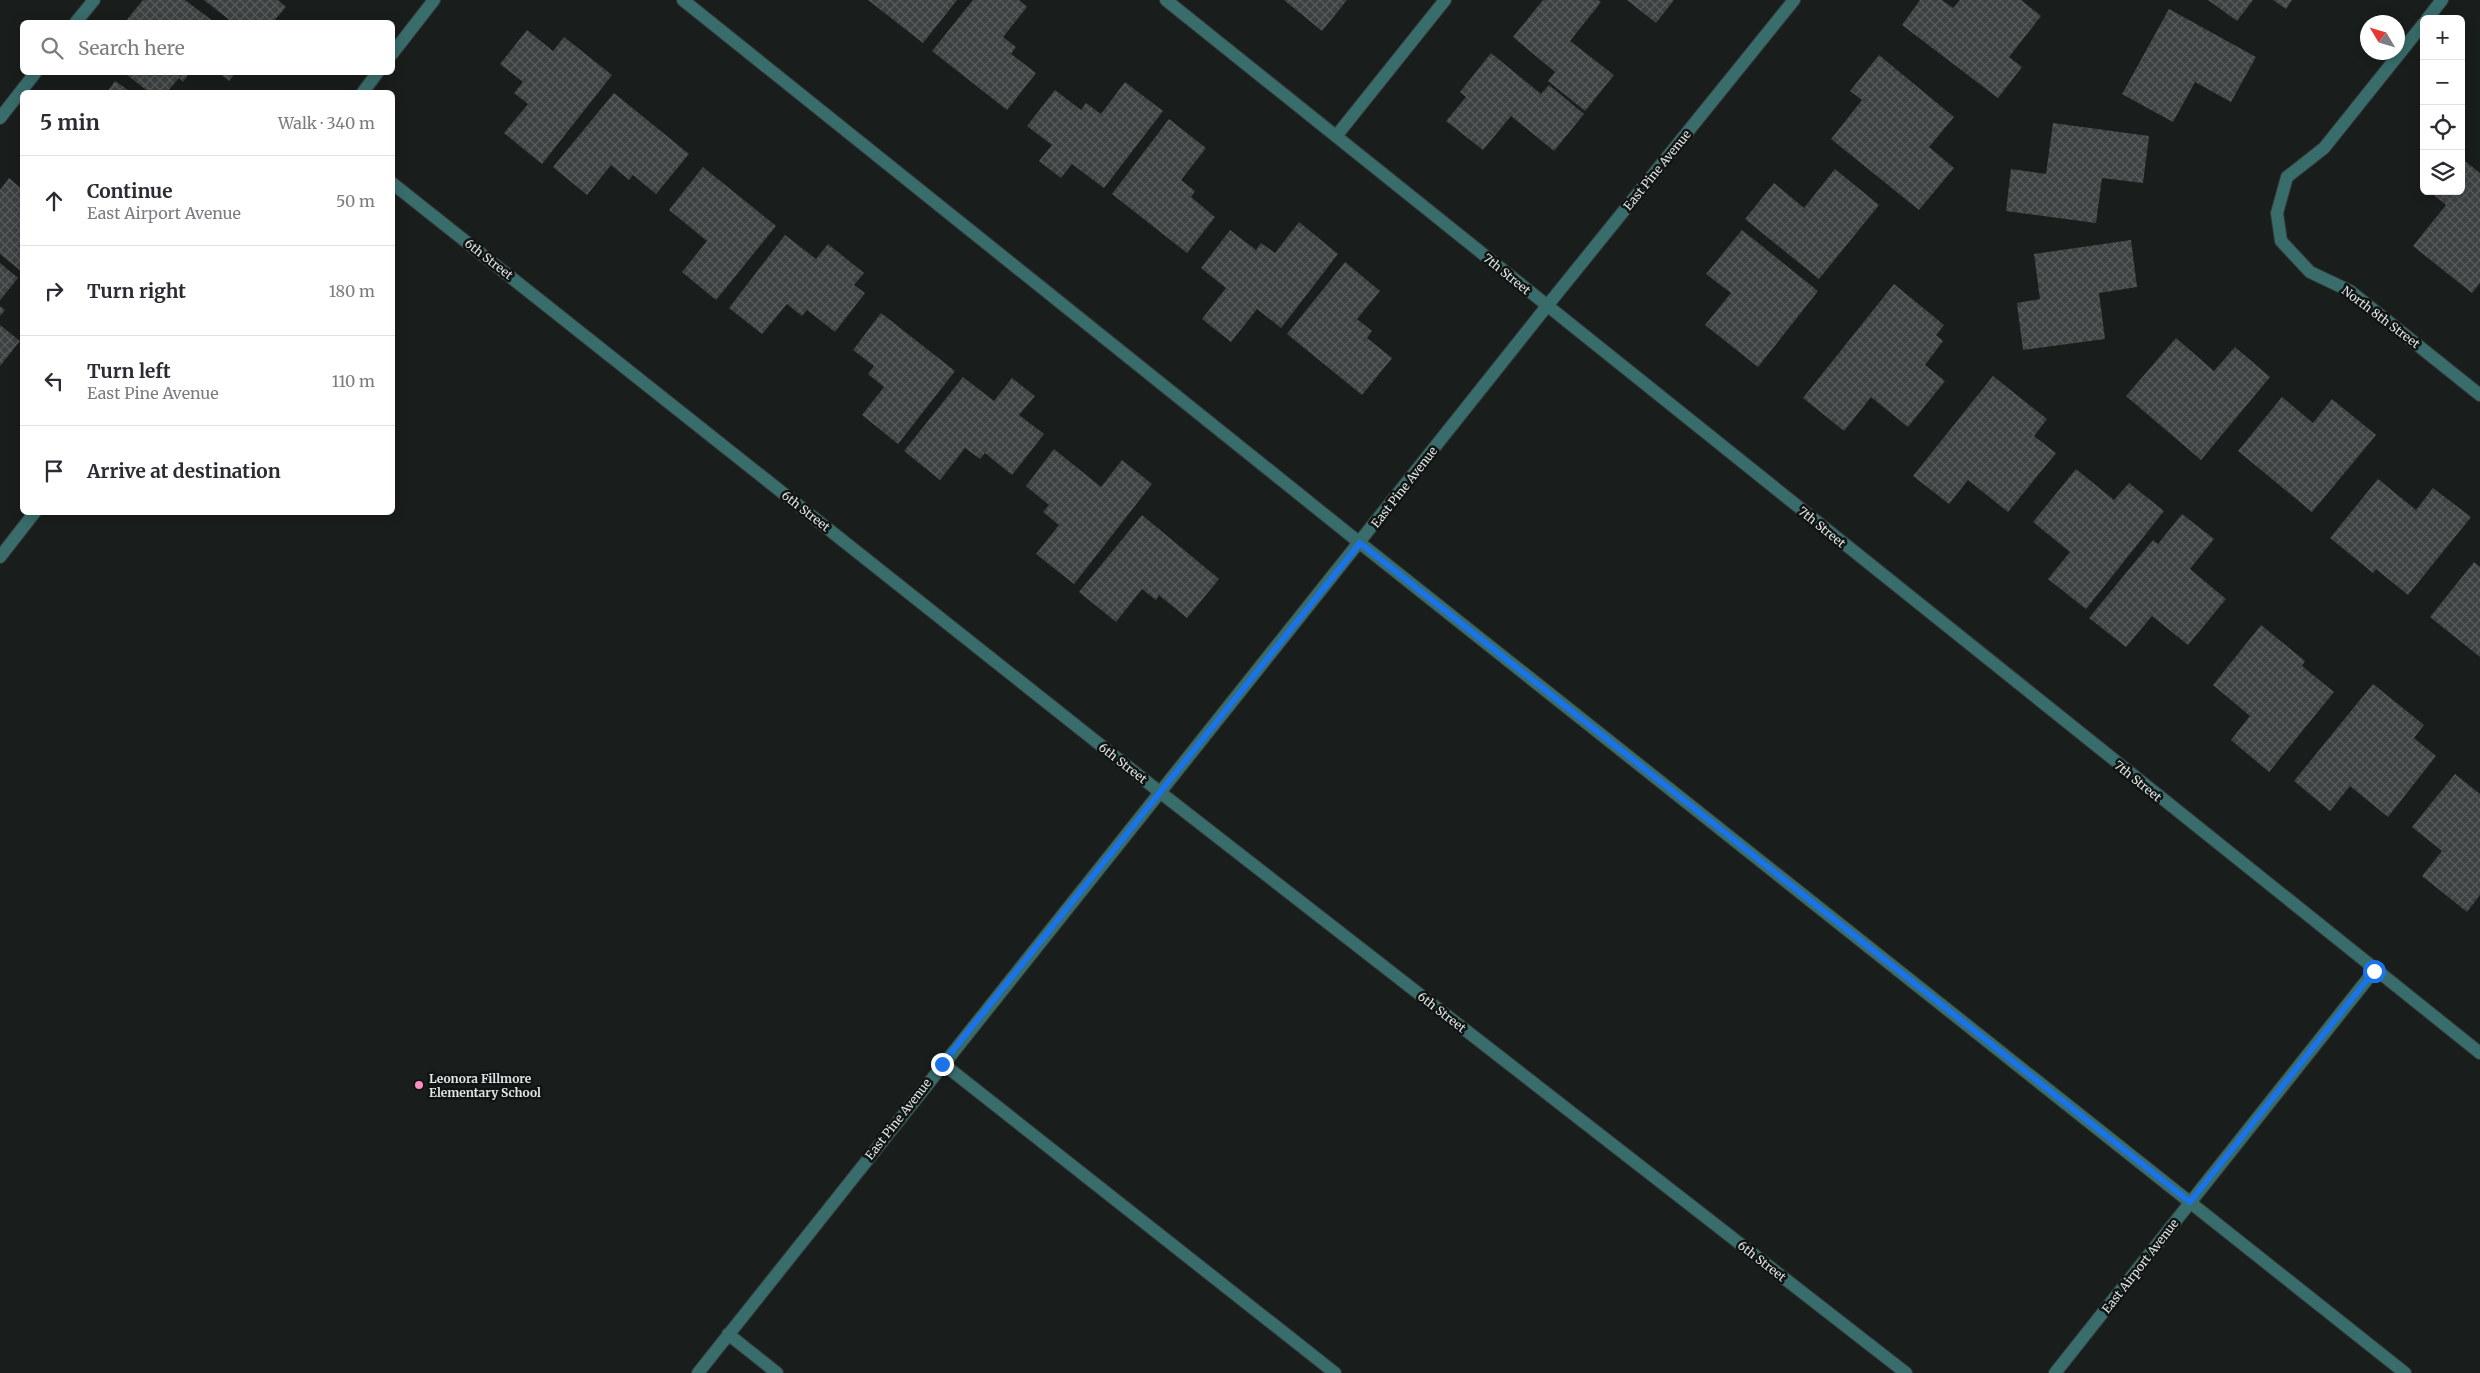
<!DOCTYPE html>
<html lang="en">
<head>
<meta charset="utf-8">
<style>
  :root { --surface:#fff; --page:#f2f2f3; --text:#2b2b33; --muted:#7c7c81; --line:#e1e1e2 }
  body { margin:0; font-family:Merriweather,serif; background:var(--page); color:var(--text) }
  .controls { position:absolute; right:15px; top:15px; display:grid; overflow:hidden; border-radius:8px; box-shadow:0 2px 12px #0003 }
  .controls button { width:45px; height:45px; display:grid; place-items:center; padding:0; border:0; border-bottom:1px solid var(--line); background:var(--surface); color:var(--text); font:25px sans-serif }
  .compass { position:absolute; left:2360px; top:15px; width:45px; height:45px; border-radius:50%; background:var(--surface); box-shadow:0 2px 12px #0003; rotate:308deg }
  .stop { position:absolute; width:15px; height:15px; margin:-11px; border:4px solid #1a73e8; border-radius:50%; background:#fff }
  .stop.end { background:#1a73e8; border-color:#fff; box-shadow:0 1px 5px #0008 }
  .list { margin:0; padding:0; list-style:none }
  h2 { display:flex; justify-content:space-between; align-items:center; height:65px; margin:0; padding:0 20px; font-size:21px }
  h2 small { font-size:16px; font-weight:400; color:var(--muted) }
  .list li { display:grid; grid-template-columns:32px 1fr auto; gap:15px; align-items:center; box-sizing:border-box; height:90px; padding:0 20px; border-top:1px solid var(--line) }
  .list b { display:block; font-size:19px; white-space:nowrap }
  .list p { margin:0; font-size:16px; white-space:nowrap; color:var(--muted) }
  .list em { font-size:16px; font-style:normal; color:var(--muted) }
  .icon { flex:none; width:28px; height:28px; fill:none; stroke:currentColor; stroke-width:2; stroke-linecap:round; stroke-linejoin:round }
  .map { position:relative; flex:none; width:2480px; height:1373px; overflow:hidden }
  .search { position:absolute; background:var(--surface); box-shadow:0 2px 12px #0003; left:20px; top:20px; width:375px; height:55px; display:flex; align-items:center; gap:12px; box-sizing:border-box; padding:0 18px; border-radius:8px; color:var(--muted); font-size:19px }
  .panel { position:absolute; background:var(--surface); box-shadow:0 2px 12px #0003; left:20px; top:90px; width:375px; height:425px; border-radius:8px }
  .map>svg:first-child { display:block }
  .building { fill:url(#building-cross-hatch) }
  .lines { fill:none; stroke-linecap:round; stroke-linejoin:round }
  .minor-casing { stroke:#353938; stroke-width:14 }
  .minor { stroke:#386d6b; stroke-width:12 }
  .route { stroke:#1a73e8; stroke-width:6 }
  .poi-dot { fill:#fd8ebf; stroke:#101413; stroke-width:2 }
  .labels { text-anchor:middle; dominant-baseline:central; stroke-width:5; stroke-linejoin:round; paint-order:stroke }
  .street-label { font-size:12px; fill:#e1e4e4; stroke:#101413 }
  .poi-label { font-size:12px; font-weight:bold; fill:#e1e4e4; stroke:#101413; text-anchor:start }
</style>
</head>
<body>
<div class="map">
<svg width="2480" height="1373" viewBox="0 0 2480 1373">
  <defs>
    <pattern id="building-cross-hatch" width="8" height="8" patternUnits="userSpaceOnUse" patternTransform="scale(1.25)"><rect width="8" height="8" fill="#3d4141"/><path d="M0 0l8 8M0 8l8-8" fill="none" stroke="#595c5c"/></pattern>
  </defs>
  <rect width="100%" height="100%" fill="#191d1c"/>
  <!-- building -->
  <path class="building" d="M143,0H185L214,22H125Z
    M204,0H278L286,7L273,22H232Z
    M868,0H957L923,43Z
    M973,0H1019L1027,7L1003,37L1016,47L1011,54L1036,73L1007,110L932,51Z
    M1284,0H1347L1322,31Z
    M1543,0H1598L1601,2L1570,41L1614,75L1585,111L1548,81L1555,72L1513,37Z
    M1627,0H1674L1656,23Z
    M1920,0H1942L1953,8L1960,0H2021L2041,16L2009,57L2022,67L1998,98L1902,25Z
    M2208,0H2253L2237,21Z
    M2273,0H2292L2286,9Z
    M2169,9L2256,57L2231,102L2195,82L2173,122L2122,94Z
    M527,30L553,51L564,37L612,75L542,164L504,133L528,104L514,93L523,82L500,64Z
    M1491,53L1541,94L1549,85L1584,114L1554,151L1511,116L1483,150L1446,121L1466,97L1460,92Z
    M1879,55L1954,117L1929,147L1954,168L1919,210L1831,139L1862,100L1850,91Z
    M123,72H190L183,82L179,78L167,92H149Z
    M218,72H236L229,81Z
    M115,81L131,92H107Z
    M1125,82L1163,111L1104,188L1072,164L1061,178L1039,161L1052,145L1027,126L1055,90L1081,110L1086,103L1101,114Z
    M614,93L689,154L656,194L633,175L629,180L611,165L587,195L553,167Z
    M1169,119L1206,148L1181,180L1195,191L1191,197L1215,217L1187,253L1112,194Z
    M2053,123L2149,136L2143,183L2102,178L2096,223L2006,211L2011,169L2046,174Z
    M2461,158L2480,173V283L2472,293L2413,246L2446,205L2429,191H2461Z
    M703,167L776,226L716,300L682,272L707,241L669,210Z
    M1835,169L1879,205L1819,279L1745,219L1774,183L1804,208Z
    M9,178L22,189V272L0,254V190Z
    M1299,222L1338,254L1281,328L1257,309L1231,342L1202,319L1226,288L1201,268L1230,230L1256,250L1261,243L1275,253Z
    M1742,230L1818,291L1758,367L1705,325L1731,293L1706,274Z
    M785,235L816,259L828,244L864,273L854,285L865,293L835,332L807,310L802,316L787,304L762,334L729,308Z
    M2131,240L2137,287L2099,293L2105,339L2023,350L2017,303L2040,299L2034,254Z
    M1345,262L1380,291L1357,319L1372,331L1367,338L1392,358L1362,395L1287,334Z
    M0,263L18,278L0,300Z
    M1894,284L1944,325L1936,335L1943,341L1925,365L1945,381L1908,427L1871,397L1844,431L1803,398Z
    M0,306L5,310L0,316Z
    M881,313L955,371L898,444L862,415L884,387L868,374L874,366L853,350Z
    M0,325L20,341L0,366Z
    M2176,338L2214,371L2235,347L2270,377L2201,460L2126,396Z
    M1993,376L2047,419L2034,436L2056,453L2008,512L1968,480L1949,504L1913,476Z
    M963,377L994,401L1012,378L1035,396L1019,415L1044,434L1012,475L985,453L980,459L965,448L940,480L904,451Z
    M2282,397L2313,423L2332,399L2376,435L2312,512L2238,451Z
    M1054,449L1101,487L1122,460L1152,484L1074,584L1036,554L1059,525L1043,512L1049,505L1026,486Z
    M2076,469L2114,500L2129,483L2164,511L2086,609L2048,579L2070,552L2033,522Z
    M2378,479L2416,510L2433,488L2471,517L2408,595L2376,569L2373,573L2330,538Z
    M2182,514L2214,539L2190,569L2226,599L2188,645L2152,616L2126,647L2089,618L2153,540L2158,544Z
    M1142,515L1219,579L1187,618L1159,595L1156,600L1142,589L1116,622L1079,592Z
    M2474,562L2480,567V657L2430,617Z
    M2261,625L2305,661L2302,666L2334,692L2269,772L2231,740L2250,716L2213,685Z
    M2373,684L2424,725L2414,738L2436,756L2388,817L2350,786L2330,811L2294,781Z
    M2455,774L2480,794V895L2467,912L2422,876L2442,851L2412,827Z"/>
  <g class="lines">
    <!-- minor casing -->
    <g class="minor-casing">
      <path id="minor" d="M683,0L1360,543L2405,1373
        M1166,0L2480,1053
        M2427,19L2442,0
        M76,22L94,0
        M2424,23L2324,148L2287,177L2277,213L2281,241L2310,272L2350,291L2480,395
        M392,54L434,0
        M363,92L378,72
        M0,118L36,72
        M1337,135L1445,0
        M392,183L1161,793L1906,1373
        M0,557L35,512
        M942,1063L1335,1373
        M728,1334L777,1373
        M698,1373L1547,306L1794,0
        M2055,1373L2374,971"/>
    </g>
    <!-- minor -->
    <use href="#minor" class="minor"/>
  </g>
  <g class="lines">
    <!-- route -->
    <path class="route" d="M942,1064L1360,543L2190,1202L2374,971"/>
  </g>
  <!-- markers -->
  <circle class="poi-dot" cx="419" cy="1085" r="5"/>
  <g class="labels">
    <!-- street labels -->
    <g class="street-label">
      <text transform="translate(1657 170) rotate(-51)">East Pine Avenue</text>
      <text transform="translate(489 259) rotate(38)">6th Street</text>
      <text transform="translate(1507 274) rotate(39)">7th Street</text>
      <text transform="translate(2381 317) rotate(37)">North 8th Street</text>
      <text transform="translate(1404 487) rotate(-52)">East Pine Avenue</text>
      <text transform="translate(806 511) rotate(38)">6th Street</text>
      <text transform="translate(1822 527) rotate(39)">7th Street</text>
      <text transform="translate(1123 763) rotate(38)">6th Street</text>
      <text transform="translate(2138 781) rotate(39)">7th Street</text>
      <text transform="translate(1442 1012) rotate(38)">6th Street</text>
      <text transform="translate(898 1119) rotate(-52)">East Pine Avenue</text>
      <text transform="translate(1762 1261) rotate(38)">6th Street</text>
      <text transform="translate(2140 1266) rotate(-52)">East Airport Avenue</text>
    </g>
    <!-- poi labels -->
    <g class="poi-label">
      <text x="429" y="1078">Leonora Fillmore<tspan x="429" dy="14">Elementary School</tspan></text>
    </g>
  </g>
</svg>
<div class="controls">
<button>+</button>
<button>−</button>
<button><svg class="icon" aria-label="locate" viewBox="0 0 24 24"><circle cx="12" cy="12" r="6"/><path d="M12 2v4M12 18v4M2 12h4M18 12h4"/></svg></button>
<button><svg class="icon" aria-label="layers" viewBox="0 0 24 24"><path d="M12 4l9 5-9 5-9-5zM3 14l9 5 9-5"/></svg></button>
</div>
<svg class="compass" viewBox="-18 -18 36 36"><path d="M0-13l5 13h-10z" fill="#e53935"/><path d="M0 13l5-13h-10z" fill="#7c7c81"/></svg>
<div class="stop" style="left:2374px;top:971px"></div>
<div class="stop end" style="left:942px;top:1064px"></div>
<div class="search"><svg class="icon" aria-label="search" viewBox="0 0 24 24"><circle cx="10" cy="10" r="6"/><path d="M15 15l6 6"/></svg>Search here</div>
<section class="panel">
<h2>5 min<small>Walk · 340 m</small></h2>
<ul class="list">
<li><svg class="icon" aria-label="ahead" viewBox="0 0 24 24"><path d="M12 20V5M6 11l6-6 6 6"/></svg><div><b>Continue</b><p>East Airport Avenue</p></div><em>50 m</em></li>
<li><svg class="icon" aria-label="right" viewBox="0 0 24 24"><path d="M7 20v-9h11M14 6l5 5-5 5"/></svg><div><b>Turn right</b></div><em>180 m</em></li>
<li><svg class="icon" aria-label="left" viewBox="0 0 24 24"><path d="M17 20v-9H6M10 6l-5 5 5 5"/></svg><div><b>Turn left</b><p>East Pine Avenue</p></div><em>110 m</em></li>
<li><svg class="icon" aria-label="arrive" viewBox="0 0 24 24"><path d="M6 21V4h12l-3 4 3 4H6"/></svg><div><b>Arrive at destination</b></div></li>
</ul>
</section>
</div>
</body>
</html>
